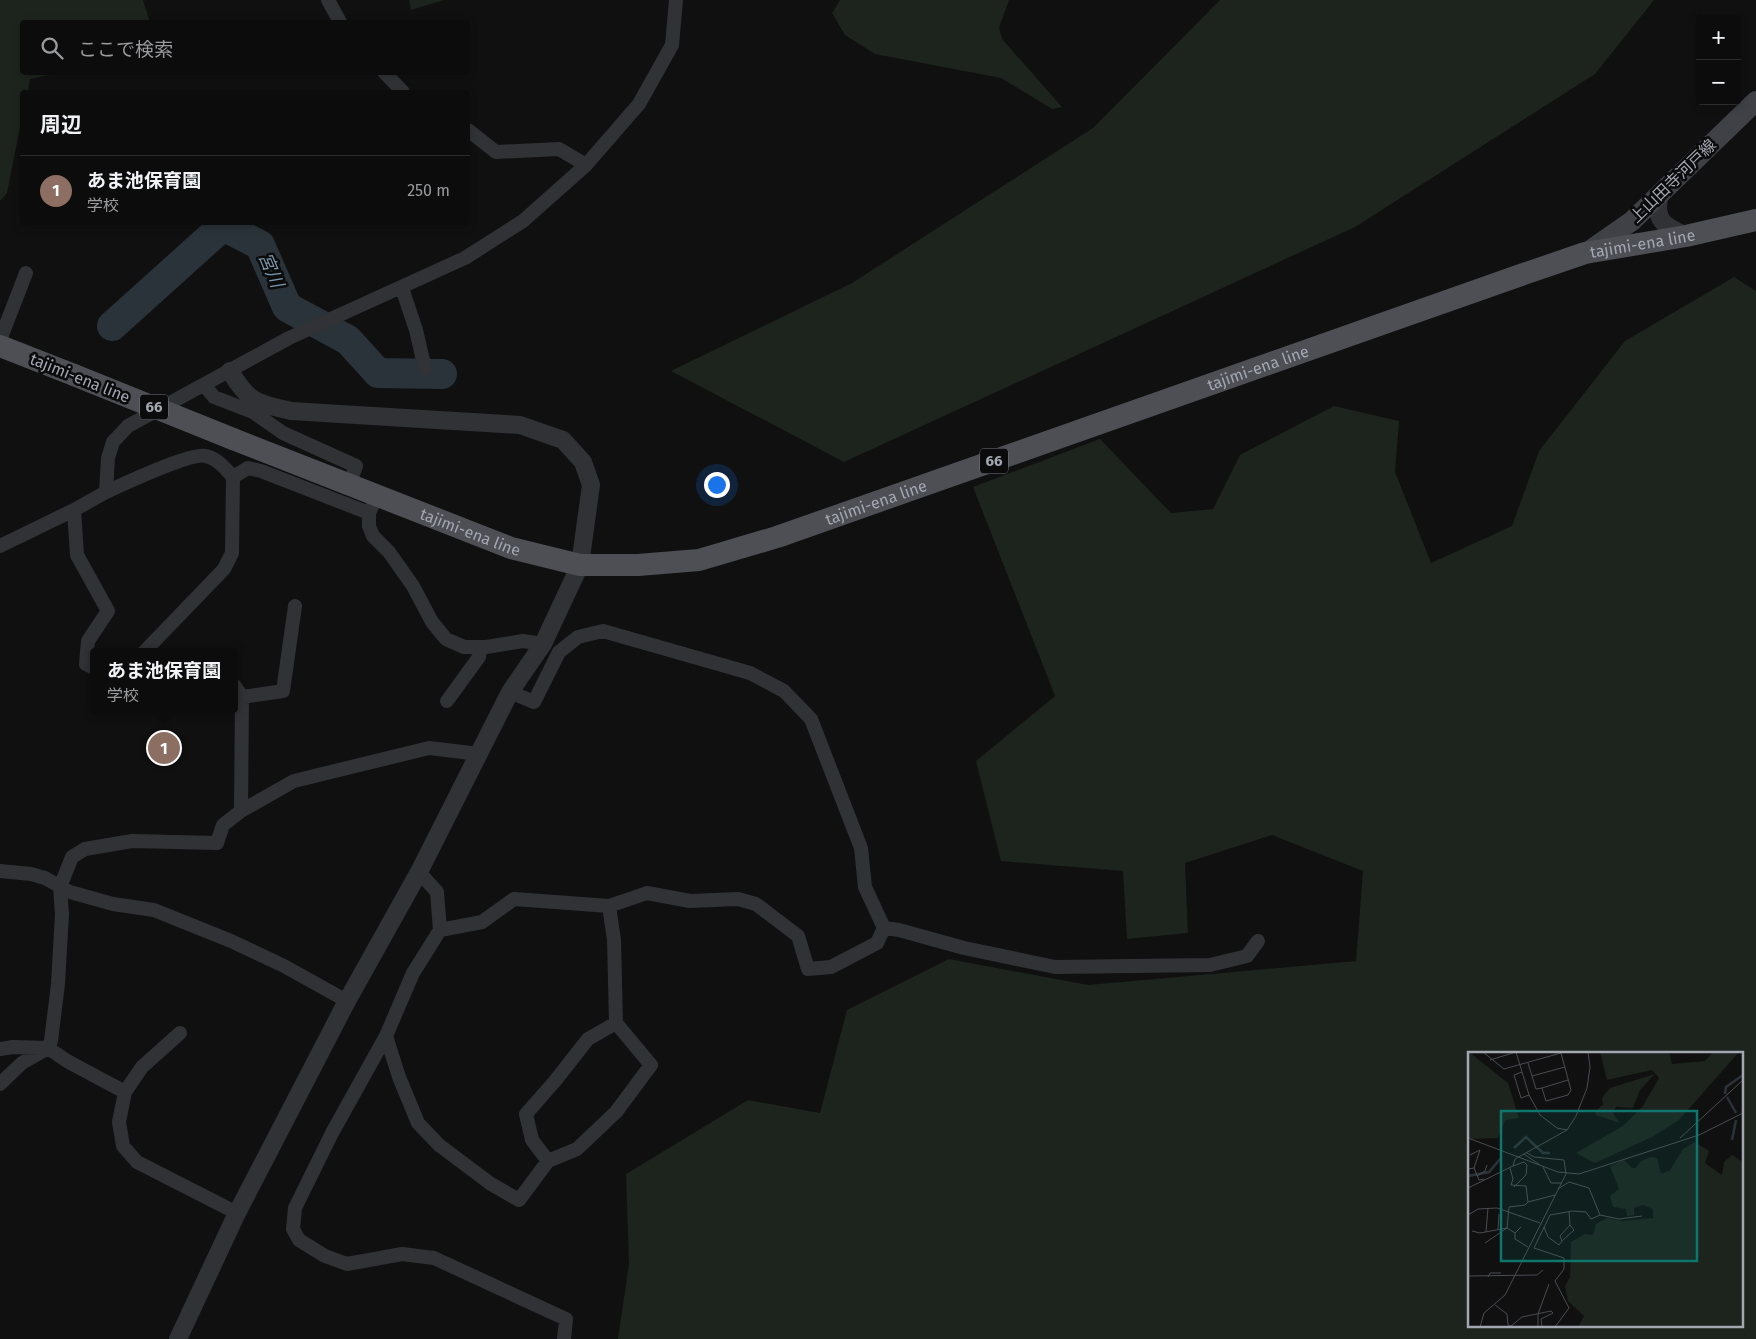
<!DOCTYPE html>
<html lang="ja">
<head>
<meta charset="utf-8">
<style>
  :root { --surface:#0c0c0d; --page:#1a1a1b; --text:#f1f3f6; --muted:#9a9b9d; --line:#2c2c2e; --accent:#ea580c }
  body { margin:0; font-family:"Fira Sans","Noto Sans JP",sans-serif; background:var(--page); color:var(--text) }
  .controls { position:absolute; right:15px; top:15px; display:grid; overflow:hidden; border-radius:5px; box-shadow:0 2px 8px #0003 }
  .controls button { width:45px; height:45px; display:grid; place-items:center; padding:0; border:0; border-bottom:1px solid var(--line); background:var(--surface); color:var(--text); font:25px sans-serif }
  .you { position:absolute; left:716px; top:484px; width:18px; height:18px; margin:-12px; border:4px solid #fff; border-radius:50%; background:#1a73e8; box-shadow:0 0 0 8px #1a73e833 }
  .badge { display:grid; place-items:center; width:32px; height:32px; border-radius:50%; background:var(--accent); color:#fff; font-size:16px; font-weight:700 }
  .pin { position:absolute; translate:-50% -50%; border:2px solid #fff; box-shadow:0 1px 5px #0006 }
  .popup { position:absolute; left:90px; top:648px; width:148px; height:65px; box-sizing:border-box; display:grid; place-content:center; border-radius:5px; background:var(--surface); filter:drop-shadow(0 1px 4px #0005); font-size:16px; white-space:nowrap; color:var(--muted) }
  .popup b { font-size:19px; color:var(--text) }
  .popup::after { content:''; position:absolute; left:50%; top:100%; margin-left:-10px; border:10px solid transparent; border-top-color:var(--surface) }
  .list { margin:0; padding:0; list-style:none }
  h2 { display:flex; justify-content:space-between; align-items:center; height:65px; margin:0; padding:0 20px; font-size:21px }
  h2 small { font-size:16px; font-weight:400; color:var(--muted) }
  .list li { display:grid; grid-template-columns:32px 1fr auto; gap:15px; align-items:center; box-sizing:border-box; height:70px; padding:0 20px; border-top:1px solid var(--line) }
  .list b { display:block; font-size:19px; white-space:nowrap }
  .list p { margin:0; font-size:16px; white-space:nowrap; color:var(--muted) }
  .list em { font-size:16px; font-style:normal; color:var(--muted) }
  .icon { flex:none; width:28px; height:28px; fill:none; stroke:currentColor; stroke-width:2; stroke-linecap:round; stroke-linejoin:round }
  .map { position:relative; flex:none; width:1756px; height:1339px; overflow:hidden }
  .search { position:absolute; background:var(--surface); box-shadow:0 2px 8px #0003; left:20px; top:20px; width:450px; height:55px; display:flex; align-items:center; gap:12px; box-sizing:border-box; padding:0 18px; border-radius:5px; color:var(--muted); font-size:19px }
  .panel { position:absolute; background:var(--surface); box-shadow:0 2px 8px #0003; left:20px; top:90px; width:450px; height:135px; border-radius:5px }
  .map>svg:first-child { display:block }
  .green { fill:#1d231d; fill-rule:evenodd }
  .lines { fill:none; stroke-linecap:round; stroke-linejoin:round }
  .river { stroke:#2a3339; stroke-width:30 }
  .minor { stroke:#313236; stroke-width:14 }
  .tertiary { stroke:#313236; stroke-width:18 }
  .secondary { stroke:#3f4146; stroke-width:20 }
  .primary { stroke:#4d4f55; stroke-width:22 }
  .primary-bridge { stroke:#4d4f55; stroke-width:22 }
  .labels { text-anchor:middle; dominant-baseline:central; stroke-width:5; stroke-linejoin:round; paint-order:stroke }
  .shield { fill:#0b0b0c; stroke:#757880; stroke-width:1 }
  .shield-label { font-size:15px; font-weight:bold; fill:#a2a7b1 }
  .street-label { font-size:16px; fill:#a2a7b1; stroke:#0b0b0c }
  .water-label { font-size:18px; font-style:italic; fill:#7a96ab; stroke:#0b0b0c }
  .inset-river { fill:none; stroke:#2a3339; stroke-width:2.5 }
  .inset-road { fill:none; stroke:#4a4c51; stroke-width:1 }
  .view { fill:#0f766e; fill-opacity:0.15; stroke:#0f766e; stroke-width:2.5 }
  .inset-edge { fill:none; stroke:#a2a7b1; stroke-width:2.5 }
</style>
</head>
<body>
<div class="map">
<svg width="1756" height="1339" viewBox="0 0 1756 1339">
  <rect width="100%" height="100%" fill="#101011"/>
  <!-- green -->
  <path class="green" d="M0,0H143L150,22H22V72L59,73L30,79L28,92H22V117L7,193L0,201Z
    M409,0H444L411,10Z
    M840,0H1009L999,28L1002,39L1062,107L1052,109L1001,78L875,54L845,35L832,13Z
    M1220,0H1654L1595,74L1355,227L844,462L671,371L852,283L1093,128Z
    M1734,277L1756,291V1339H618L629,1264L626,1174L748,1100L820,1113L847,1010L949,959L1088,985L1356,961L1363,871L1272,835L1185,863L1188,933L1127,939L1123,871L1001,861L976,761L1055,696L973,487L1100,439L1171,513L1213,509L1240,455L1334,406L1399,421L1395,472L1431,563L1512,526L1539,451L1625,341ZM1470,1053H1742V1325H1470Z"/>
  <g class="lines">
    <!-- river -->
    <path class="river" d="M112,326L223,226L260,245L287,307L348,340L378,373L442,374"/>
    <!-- minor -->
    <path class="minor" d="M328,0L340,22
      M384,72L403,92
      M468,130L496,152L559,149L586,165
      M402,288L416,330L425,369
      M0,340L26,273
      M204,385L214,397L253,412L283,433L356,466L349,485
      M233,477L248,468L261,471L369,513
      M106,492C124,484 191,452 206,456C218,459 225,468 233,477L232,553L224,569L144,652
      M377,496L369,513V526L373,536L389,552L413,586L432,622L446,639L464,647H486L523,641L543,644
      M74,510L77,555L108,611L88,641L86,664L94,668
      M0,546L74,510L106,492L108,458L113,442L128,426L289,338L465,258L523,221L586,165L639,104L672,45L676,0
      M510,692L534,702L559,652L578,637L603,631L750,673L784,691L811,719L861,848L865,887L884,928
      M242,697L283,691L295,606
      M447,701L479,657L480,647
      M241,811L294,781L429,748L479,754
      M0,871L31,874L45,878L70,892L113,904L154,910L231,941L284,966L347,1001
      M419,872L437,892L440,930L413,973L386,1036L332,1133L295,1208L293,1229L299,1240L325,1256L347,1264L402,1254L434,1258L566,1319L564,1339
      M884,928L899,930L964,948L1055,967L1210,965L1247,956L1258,941
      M440,930L482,922L514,899L609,906L647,893L690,901L738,899L756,904L798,936L808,969L831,967L877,943L884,928
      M180,1033L142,1067L125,1092L119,1122L123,1146L137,1162L237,1213
      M386,1036L399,1077L418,1123L439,1145L491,1184L519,1200L548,1161L532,1140L526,1114L555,1081L588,1039L616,1023L614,940L609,906
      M0,1049L13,1047L48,1048L51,1041L58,984L62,914L60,887L72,857L85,849L132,841L217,843L223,825L241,811L242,697L234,685
      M0,1084L22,1063L48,1048L67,1061L125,1092
      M548,1161L577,1149L616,1112L651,1065L616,1023"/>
    <!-- tertiary -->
    <path class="tertiary" d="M1660,195C1653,221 1665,226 1686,236
      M178,1339L237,1213L347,1001L419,872L510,692L543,644L580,565L591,485L583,462L563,440L520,425L291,411C257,403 249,403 230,371"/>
    <!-- secondary -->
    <path class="secondary" d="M1586,253L1632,221L1756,101"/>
    <!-- primary -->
    <g class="primary">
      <path d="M0,346L74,375"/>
      <path id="s1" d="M233,439L511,548L580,565H638L699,560L777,537L1518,276L1585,253L1686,236L1756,220"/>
    </g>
    <!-- primary-bridge -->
    <path class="primary-bridge" d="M74,375L233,439"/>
  </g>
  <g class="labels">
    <!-- shield labels -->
    <g class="shield">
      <rect x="140" y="394.5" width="28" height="25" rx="4"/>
      <rect x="980" y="448.5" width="28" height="25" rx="4"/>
    </g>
    <g class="shield-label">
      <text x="154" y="407">66</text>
      <text x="994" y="461">66</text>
    </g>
    <!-- street labels -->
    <g class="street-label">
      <text transform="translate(1673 181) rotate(-44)">上山田寺河戸線</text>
      <text stroke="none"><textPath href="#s1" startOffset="1485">tajimi-ena line</textPath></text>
      <text stroke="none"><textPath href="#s1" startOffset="1080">tajimi-ena line</textPath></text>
      <text transform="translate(80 378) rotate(22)">tajimi-ena line</text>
      <text stroke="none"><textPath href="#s1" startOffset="675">tajimi-ena line</textPath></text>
      <text stroke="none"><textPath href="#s1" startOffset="255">tajimi-ena line</textPath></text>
    </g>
    <!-- water labels -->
    <g class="water-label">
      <text transform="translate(271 270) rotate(67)">宮川</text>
    </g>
  </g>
  <!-- overview -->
  <g transform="translate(1468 1052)">
    <rect width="275" height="275" fill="#101011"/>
    <path d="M1,0L40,31L51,66L37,68L30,86L0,87ZM132,0H201L204,12L237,9L245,0H271L211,68L184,85L127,111L108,101L155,74L174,55L191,26L184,18L139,28ZM187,22L172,38L165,56L148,55L145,62L152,71L128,63L127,59L135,53L134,46L142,36ZM227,90L241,99L237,111L254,123L256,110L264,103L275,110V275H110L116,264L100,249L97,234L102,225L103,190L117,182L125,183L128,172L139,166L155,169L185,166V157L175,153L166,156V163L159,164L158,157L145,155L142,144L151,137L142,114L156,108L164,116H168L172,110L182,105L189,106L193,122L202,118L215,97Z" fill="#1d231d"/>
    <path class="inset-river" d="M257,42L258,35L275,23M259,45L268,61M264,88L268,68M46,96L58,85L75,101H82M0,124L21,120L33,106"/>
    <path class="inset-road" d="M15,0L36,17L93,1M48,0L61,43L72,63L89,76L99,78M22,8L48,0M60,11L68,37L74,36L78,49L100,43L103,38L93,1M54,20L46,23L53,46L61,43M64,24L97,15M74,36L100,28M0,86L90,120L111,122L231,83L275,61M212,86L275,28M56,102L72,113M2,103L12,98L6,116M45,114L56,110L59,113L58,123L46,135M75,115L83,131H94M0,117L6,116L11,128L16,127M9,124L17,119L19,113M0,136L45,114L47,107L99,78L108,64L119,36L122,15L120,0M90,137L101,130L121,136L132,163M60,150L87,143M0,163L10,157L29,156L72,171M53,175L47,181V187L60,195M76,175L80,185L91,193L94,189L92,184L102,173L101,160M30,177L31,162M4,179L12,181L39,176L41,155L57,153L60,150L58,134L43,133L45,127L42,116M18,180L20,156M94,189L106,178L102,173M17,191L39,176L47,181M0,224L69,223L75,218M20,225L22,221H33M27,253L39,262L40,273L43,274L54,265L83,259L85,261L73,267L74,275M12,275L16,261L37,243L98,122L96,108L66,105L59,101M70,275V262L81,232M87,275L101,256L87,229L96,217V206L66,196L82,163L105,159L118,160L123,167L132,163L151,167L174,164"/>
    <path class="view" d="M33,59H229V209H33Z"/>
    <rect width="275" height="275" class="inset-edge"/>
  </g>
</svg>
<div class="controls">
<button>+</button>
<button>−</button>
</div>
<div class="you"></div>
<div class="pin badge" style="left:164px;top:748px;background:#8d6e63">1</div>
<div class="popup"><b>あま池保育園</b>学校</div>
<div class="search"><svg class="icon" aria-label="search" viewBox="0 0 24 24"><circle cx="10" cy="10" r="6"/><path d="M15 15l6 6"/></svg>ここで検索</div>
<section class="panel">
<h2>周辺<small></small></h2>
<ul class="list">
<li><span class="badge" style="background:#8d6e63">1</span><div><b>あま池保育園</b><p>学校</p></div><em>250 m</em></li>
</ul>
</section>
</div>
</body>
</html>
